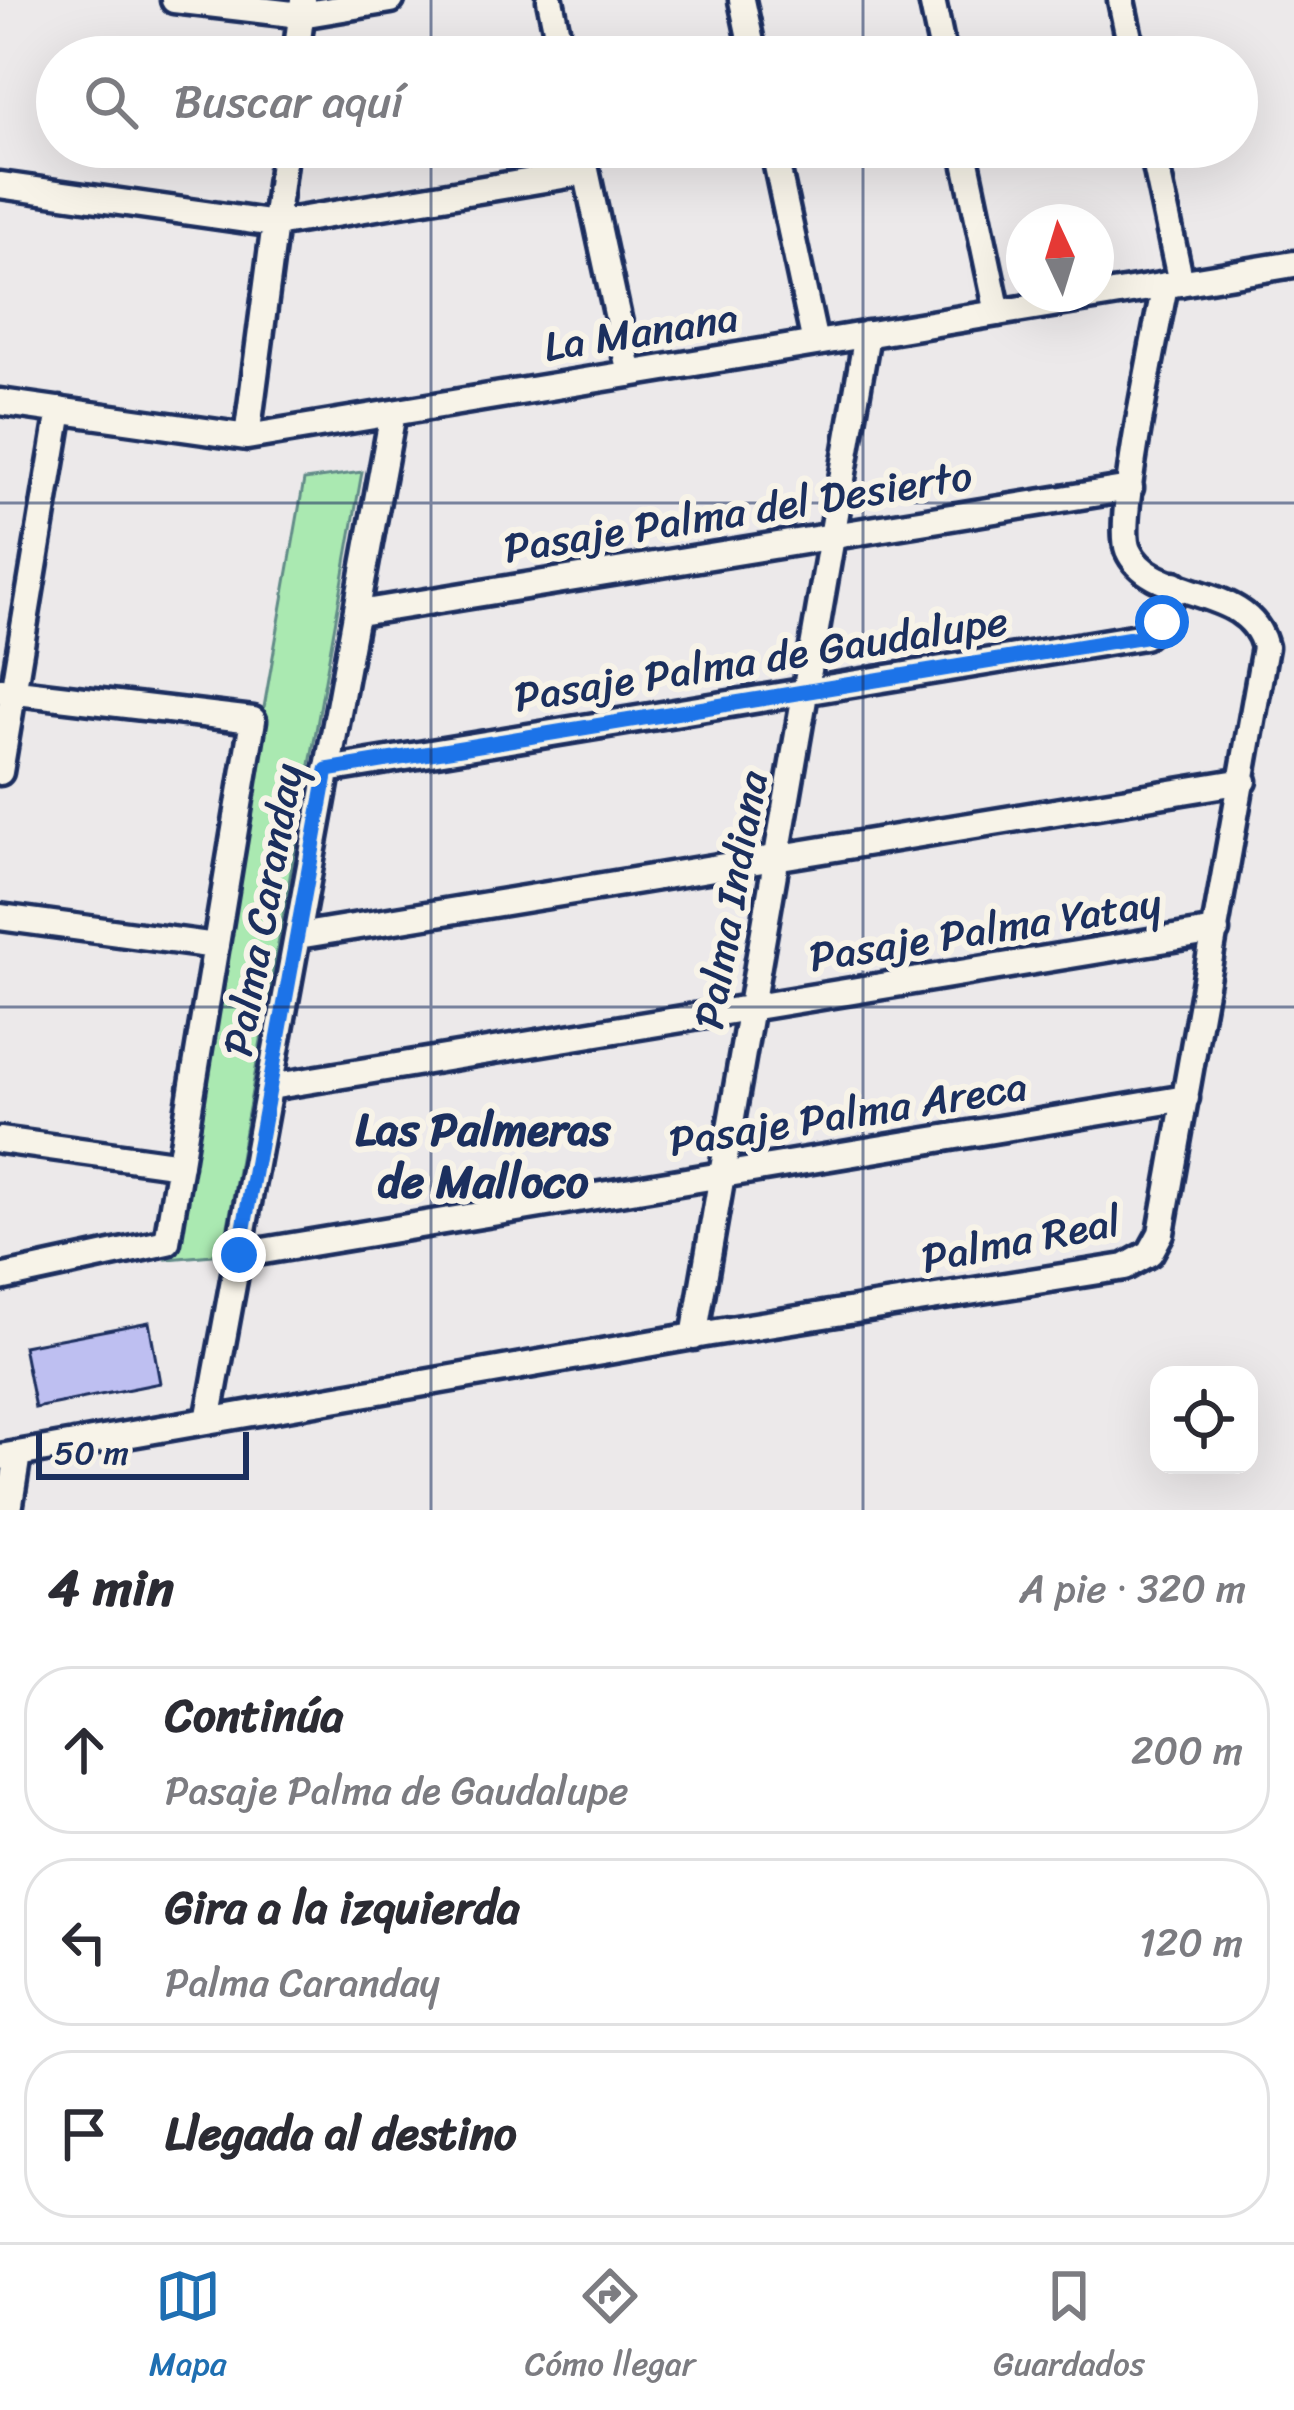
<!DOCTYPE html>
<html lang="es">
<head>
<meta charset="utf-8">
<style>
  :root { --surface:#fff; --page:#f7f7f7; --text:#2b2b33; --muted:#7c7c81; --line:#e1e1e2; --accent:#1f6fb2 }
  body { margin:0; font-family:Sriracha,sans-serif; background:var(--page); color:var(--text) }
  .controls { position:absolute; right:36px; bottom:36px; display:grid; overflow:hidden; border-radius:24px; box-shadow:0 12px 48px #0002 }
  .controls button { width:108px; height:108px; display:grid; place-items:center; padding:0; border:0; border-bottom:3px solid var(--line); background:var(--surface); color:var(--text); font:60px sans-serif }
  .compass { position:absolute; left:1006px; top:204px; width:108px; height:108px; border-radius:50%; background:var(--surface); box-shadow:0 12px 48px #0002; rotate:356deg }
  .scale { position:absolute; left:36px; bottom:30px; width:213px; box-sizing:border-box; padding-left:12px; border:6px solid #1b2f5e; border-top:0; font-size:33px; line-height:42px; white-space:nowrap; color:#1b2f5e; -webkit-text-stroke:9px #f7f3e8; paint-order:stroke }
  .stop { position:absolute; width:36px; height:36px; margin:-27px; border:9px solid #1a73e8; border-radius:50%; background:#fff }
  .stop.end { background:#1a73e8; border-color:#fff; box-shadow:0 3px 12px #0008 }
  .list { margin:0; padding:0; list-style:none }
  h2 { display:flex; justify-content:space-between; align-items:center; height:156px; margin:0; padding:0 48px; font-size:51px }
  h2 small { font-size:39px; font-weight:400; color:var(--muted) }
  .list li { display:grid; grid-template-columns:78px 1fr auto; gap:36px; align-items:center; box-sizing:border-box; height:168px; margin:0 24px 24px; padding:0 24px; border:3px solid var(--line); border-radius:48px }
  .list b { display:block; font-size:45px; white-space:nowrap }
  .list p { margin:0; font-size:39px; white-space:nowrap; color:var(--muted) }
  .list em { font-size:39px; font-style:normal; color:var(--muted) }
  .icon { flex:none; width:66px; height:66px; fill:none; stroke:currentColor; stroke-width:2; stroke-linecap:round; stroke-linejoin:round }
  .map { position:relative; flex:none; width:1294px; height:1510px; overflow:hidden }
  .search { position:absolute; background:var(--surface); box-shadow:0 12px 48px #0002; left:36px; right:36px; top:36px; height:132px; display:flex; align-items:center; gap:30px; box-sizing:border-box; padding:0 42px; border-radius:66px; color:var(--muted); font-size:45px }
  .sheet { height:732px; background:var(--surface) }
  nav { display:flex; justify-content:space-around; align-items:center; box-sizing:border-box; height:168px; border-top:3px solid var(--line); background:var(--surface); font-size:33px; color:var(--muted) }
  nav a { display:grid; justify-items:center; gap:6px }
  nav .on { color:var(--accent) }
  .map>svg:first-child { display:block }
  .green { fill:#aae9b1; stroke:#628c88; stroke-width:3 }
  .building { fill:#bebff1; stroke:#1b2f5e; stroke-width:3 }
  .lines { fill:none; stroke-linecap:round; stroke-linejoin:round }
  .minor-casing { stroke:#1b2f5e; stroke-width:33 }
  .minor { stroke:#f7f3e8; stroke-width:24 }
  .route { stroke:#1a73e8; stroke-width:15 }
  .grid { fill:none; stroke:#1b2f5e; stroke-width:3; stroke-opacity:0.55 }
  .labels { text-anchor:middle; dominant-baseline:central; stroke-width:12; stroke-linejoin:round; paint-order:stroke }
  .street-label { font-size:42px; fill:#1b2f5e; stroke:#f7f3e8 }
  .neighbourhood-label { font-size:45px; font-weight:bold; fill:#1b2f5e; stroke:#f7f3e8 }
</style>
</head>
<body>
<div class="map">
<svg width="1294" height="1510" viewBox="0 0 1294 1510">
  <rect width="100%" height="100%" fill="#ece9ea"/>
  <filter id="ink" filterUnits="userSpaceOnUse"><feTurbulence type="fractalNoise" baseFrequency=".00833" numOctaves="2"/><feDisplacementMap in="SourceGraphic" scale="24" xChannelSelector="R" yChannelSelector="G"/><feConvolveMatrix kernelMatrix="1 2 1 2 8 2 1 2 1" color-interpolation-filters="sRGB"/></filter>
  <g filter="url(#ink)">
    <!-- green -->
    <path class="green" d="M362,472L223,1254L167,1259L304,480Z"/>
    <!-- building -->
    <path class="building" d="M149,1322L160,1383L35,1408L23,1346Z"/>
    <g class="lines">
      <!-- minor casing -->
      <g class="minor-casing">
        <path id="minor" d="M174,0L301,15L391,0
          M550,0L562,57
          M742,0L754,57
          M932,0L944,57
          M1121,0L1133,57
          M296,57L303,0
          M581,147L630,374
          M773,147L815,343
          M963,147L998,313
          M1152,147L1181,283
          M0,185L275,224L586,172
          M0,402L247,437L1294,264
          M247,437L285,147
          M359,613L1130,488
          M0,690L253,720L167,1242L0,1278
          M327,770L1144,636L1162,622L1175,584
          M0,772L60,410
          M0,917L216,946
          M298,936L1244,781
          M270,1087L1216,931
          M0,1140L180,1165
          M239,1255L1186,1098
          M694,1337L867,334
          M208,1421L393,413
          M0,1457L711,1333L1125,1267L1150,1253L1161,1233L1265,647C1249,582 1151,603 1128,550C1115,521 1157,329 1165,285
          M9,1510L18,1454"/>
      </g>
      <!-- minor -->
      <use href="#minor" class="minor"/>
    </g>
  </g>
  <g class="lines" filter="url(#ink)">
    <!-- route -->
    <path class="route" d="M239,1255L327,770L1144,636L1162,622"/>
  </g>
  <!-- grid -->
  <path class="grid" d="M431,0V57M863,0V57M431,147V1510M863,147V1510M0,503H1294M0,1007H1294"/>
  <g class="labels">
    <!-- street labels -->
    <g class="street-label">
      <text transform="translate(641 332) rotate(-9)">La Manana</text>
      <text transform="translate(738 512) rotate(-9)">Pasaje Palma del Desierto</text>
      <text transform="translate(761 659) rotate(-9)">Pasaje Palma de Gaudalupe</text>
      <text transform="translate(731 900) rotate(-80)">Palma Indiana</text>
      <text transform="translate(263 910) rotate(-80)">Palma Caranday</text>
      <text transform="translate(985 930) rotate(-9)">Pasaje Palma Yatay</text>
      <text transform="translate(848 1114) rotate(-9)">Pasaje Palma Areca</text>
      <text transform="translate(1021 1240) rotate(-11)">Palma Real</text>
    </g>
    <!-- neighbourhood labels -->
    <g class="neighbourhood-label">
      <text x="483" y="1130">Las Palmeras<tspan x="483" dy="52">de Malloco</tspan></text>
    </g>
  </g>
</svg>
<div class="controls">
<button><svg class="icon" aria-label="locate" viewBox="0 0 24 24"><circle cx="12" cy="12" r="6"/><path d="M12 2v4M12 18v4M2 12h4M18 12h4"/></svg></button>
</div>
<svg class="compass" viewBox="-18 -18 36 36"><path d="M0-13l5 13h-10z" fill="#e53935"/><path d="M0 13l5-13h-10z" fill="#7c7c81"/></svg>
<div class="scale">50 m</div>
<div class="stop" style="left:1162px;top:622px"></div>
<div class="stop end" style="left:239px;top:1255px"></div>
<div class="search"><svg class="icon" aria-label="search" viewBox="0 0 24 24"><circle cx="10" cy="10" r="6"/><path d="M15 15l6 6"/></svg>Buscar aquí</div>
</div>
<section class="sheet">
<h2>4 min<small>A pie · 320 m</small></h2>
<ul class="list">
<li><svg class="icon" aria-label="ahead" viewBox="0 0 24 24"><path d="M12 20V5M6 11l6-6 6 6"/></svg><div><b>Continúa</b><p>Pasaje Palma de Gaudalupe</p></div><em>200 m</em></li>
<li><svg class="icon" aria-label="left" viewBox="0 0 24 24"><path d="M17 20v-9H6M10 6l-5 5 5 5"/></svg><div><b>Gira a la izquierda</b><p>Palma Caranday</p></div><em>120 m</em></li>
<li><svg class="icon" aria-label="arrive" viewBox="0 0 24 24"><path d="M6 21V4h12l-3 4 3 4H6"/></svg><div><b>Llegada al destino</b></div></li>
</ul>
</section>
<nav>
<a class="on"><svg class="icon" aria-label="map" viewBox="0 0 24 24"><path d="M3 6l6-2 6 2 6-2v14l-6 2-6-2-6 2zM9 4v14M15 6v14"/></svg>Mapa</a>
<a><svg class="icon" aria-label="directions" viewBox="0 0 24 24"><path d="M12 3l9 9-9 9-9-9zM9 14v-3h6M13 9l2 2-2 2"/></svg>Cómo llegar</a>
<a><svg class="icon" aria-label="saved" viewBox="0 0 24 24"><path d="M7 4h10v16l-5-4-5 4z"/></svg>Guardados</a>
</nav>
</body>
</html>
